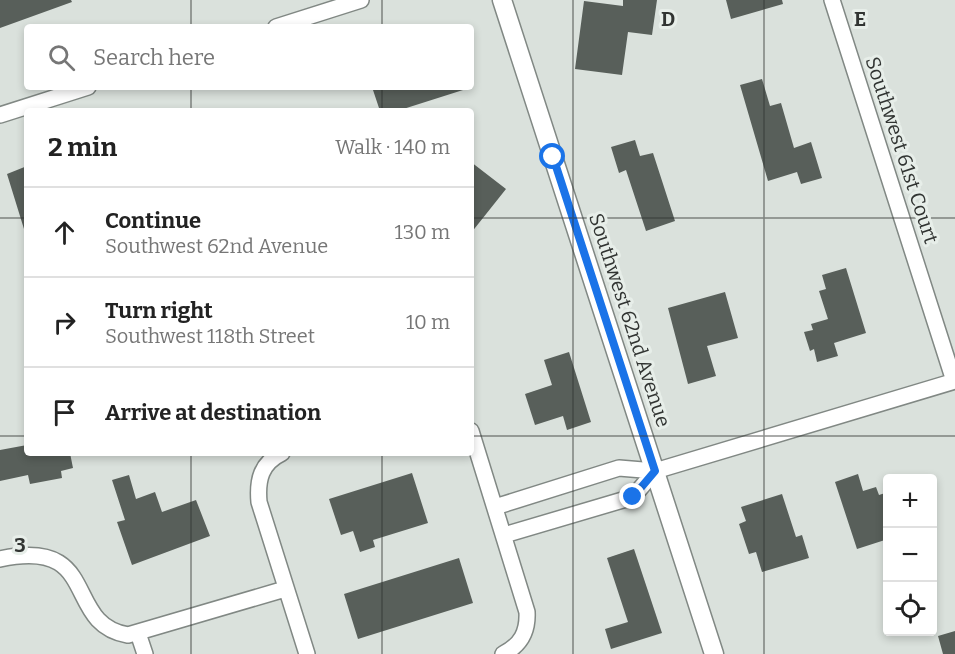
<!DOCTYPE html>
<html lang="en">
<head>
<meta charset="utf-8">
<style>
  :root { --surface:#fff; --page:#f6f6f6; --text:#222; --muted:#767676; --line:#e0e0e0 }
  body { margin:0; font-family:Bitter,serif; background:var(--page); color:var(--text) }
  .controls { position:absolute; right:18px; bottom:18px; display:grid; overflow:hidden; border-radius:6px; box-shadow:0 3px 9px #0003 }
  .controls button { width:54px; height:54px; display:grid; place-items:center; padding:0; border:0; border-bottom:2px solid var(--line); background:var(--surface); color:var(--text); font:30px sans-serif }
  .stop { position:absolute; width:18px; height:18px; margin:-14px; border:4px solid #1a73e8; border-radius:50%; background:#fff }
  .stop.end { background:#1a73e8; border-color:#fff; box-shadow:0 2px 6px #0008 }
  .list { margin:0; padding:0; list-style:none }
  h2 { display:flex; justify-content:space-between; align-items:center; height:78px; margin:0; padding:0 24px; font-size:26px }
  h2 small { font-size:20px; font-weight:400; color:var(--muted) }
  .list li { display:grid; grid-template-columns:39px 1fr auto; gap:18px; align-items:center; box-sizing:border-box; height:90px; padding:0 24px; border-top:2px solid var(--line) }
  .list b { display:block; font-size:22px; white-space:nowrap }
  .list p { margin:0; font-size:20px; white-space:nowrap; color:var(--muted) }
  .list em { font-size:20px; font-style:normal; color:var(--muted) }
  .icon { flex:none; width:33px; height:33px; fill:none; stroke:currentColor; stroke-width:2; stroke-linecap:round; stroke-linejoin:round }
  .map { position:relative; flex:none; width:955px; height:654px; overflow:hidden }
  .search { position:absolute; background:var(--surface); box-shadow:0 3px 9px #0003; left:24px; top:24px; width:450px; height:66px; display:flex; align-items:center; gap:15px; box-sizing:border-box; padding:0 21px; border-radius:6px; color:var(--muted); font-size:22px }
  .panel { position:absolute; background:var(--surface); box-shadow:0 3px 9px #0003; left:24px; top:108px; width:450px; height:348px; border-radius:6px }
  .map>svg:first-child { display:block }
  .building { fill:#585f5a }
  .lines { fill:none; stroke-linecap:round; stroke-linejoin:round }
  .minor-casing { stroke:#818884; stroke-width:18 }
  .tertiary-casing { stroke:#818884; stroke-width:21 }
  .minor { stroke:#fff; stroke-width:15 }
  .tertiary { stroke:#fff; stroke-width:18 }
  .route { stroke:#1a73e8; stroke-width:8 }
  .grid { fill:none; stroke:#313432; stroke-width:1.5; stroke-opacity:0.55 }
  .labels { text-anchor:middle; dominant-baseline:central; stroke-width:6; stroke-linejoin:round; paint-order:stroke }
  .street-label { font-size:20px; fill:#313432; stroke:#e7eee9 }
  .grid-label { font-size:20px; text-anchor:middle; font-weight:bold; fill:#313432; stroke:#e7eee9; stroke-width:6; stroke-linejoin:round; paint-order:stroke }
</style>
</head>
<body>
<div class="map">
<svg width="955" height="654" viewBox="0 0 955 654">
  <rect width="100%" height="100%" fill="#dae1dc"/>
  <!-- building -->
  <path class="building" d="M0,0H71L72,2L0,28Z
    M623,0H657L652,35L628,32L622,75L575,69L584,1L623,6Z
    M726,0H782L783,4L731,19Z
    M762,79L770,106L781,103L794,148L811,142L822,178L801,184L797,172L768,181L740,85Z
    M372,87H463V90L397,111H380Z
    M635,140L640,156L653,153L675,221L646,231L626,170L619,173L611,147Z
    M471,162L506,189L471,233Z
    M27,166V229H24L7,174Z
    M846,268L866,333L834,343L838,356L817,362L814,349L810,351L804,332L813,330L811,324L828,319L819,291L826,289L822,275Z
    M725,292L738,338L707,346L716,376L688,384L668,308Z
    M569,352L591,422L567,430L563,416L535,425L525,394L552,385L544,360Z
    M27,445V453H70L73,468L61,471L62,478L30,484L28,475L0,481V450Z
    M412,473L428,523L373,540L375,547L360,552L353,531L341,535L329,499Z
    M858,474L863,491L876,487L879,495L888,492V539L857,549L835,482Z
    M129,475L136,499L155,492L162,512L196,500L210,536L132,565L117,522L125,520L112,480Z
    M782,494L796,537L802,535L809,558L762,572L756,552L749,554L739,524L746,521L741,507Z
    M634,549L662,633L611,649L605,629L628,622L607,558Z
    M459,558L473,603L358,639L344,594Z
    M955,631V654H943L938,636Z"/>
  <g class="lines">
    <!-- minor casing -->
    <g class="minor-casing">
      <path id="minor" d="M832,0L954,381
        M276,27L361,0
        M0,115L88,87
        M471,431L527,612C528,632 521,645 503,654
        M282,453C261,463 257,480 259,502L307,654
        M495,507L619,468L655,471L955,381
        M504,535L633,497L655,471
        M0,559C102,537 62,624 128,635L285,589
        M138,633L145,654"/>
    </g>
    <!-- tertiary casing -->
    <g class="tertiary-casing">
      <path id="tertiary" d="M502,0L714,654"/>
    </g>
    <!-- minor -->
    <use href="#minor" class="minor"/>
    <!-- tertiary -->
    <use href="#tertiary" class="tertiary"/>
  </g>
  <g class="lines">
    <!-- route -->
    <path class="route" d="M553,157L655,471L633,497"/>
  </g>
  <!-- grid -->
  <path class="grid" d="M191,0V27M382,0V27M573,0V654M764,0V654M191,87V111M382,87V111M0,218H27M471,218H955M0,436H27M471,436H955M191,453V654M382,453V654"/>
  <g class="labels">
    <!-- street labels -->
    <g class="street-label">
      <text transform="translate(902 150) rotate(72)">Southwest 61st Court</text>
      <text transform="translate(630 320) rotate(72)">Southwest 62nd Avenue</text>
    </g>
  </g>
  <g class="grid-label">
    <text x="668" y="26">D</text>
    <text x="860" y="26">E</text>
    <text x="20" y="552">3</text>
  </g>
</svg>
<div class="controls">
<button>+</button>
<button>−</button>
<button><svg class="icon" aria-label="locate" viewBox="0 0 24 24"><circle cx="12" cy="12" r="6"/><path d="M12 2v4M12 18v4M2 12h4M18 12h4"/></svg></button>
</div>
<div class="stop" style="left:553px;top:157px"></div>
<div class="stop end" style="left:633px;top:497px"></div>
<div class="search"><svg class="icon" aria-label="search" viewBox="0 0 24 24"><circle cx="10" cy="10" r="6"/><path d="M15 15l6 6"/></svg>Search here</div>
<section class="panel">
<h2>2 min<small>Walk · 140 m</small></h2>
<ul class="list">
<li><svg class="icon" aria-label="ahead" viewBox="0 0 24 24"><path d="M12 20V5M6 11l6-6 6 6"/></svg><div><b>Continue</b><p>Southwest 62nd Avenue</p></div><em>130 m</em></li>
<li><svg class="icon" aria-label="right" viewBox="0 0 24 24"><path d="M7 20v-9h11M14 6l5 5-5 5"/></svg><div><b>Turn right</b><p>Southwest 118th Street</p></div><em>10 m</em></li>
<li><svg class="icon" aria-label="arrive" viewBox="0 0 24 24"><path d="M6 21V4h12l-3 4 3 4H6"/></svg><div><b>Arrive at destination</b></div></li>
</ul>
</section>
</div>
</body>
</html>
